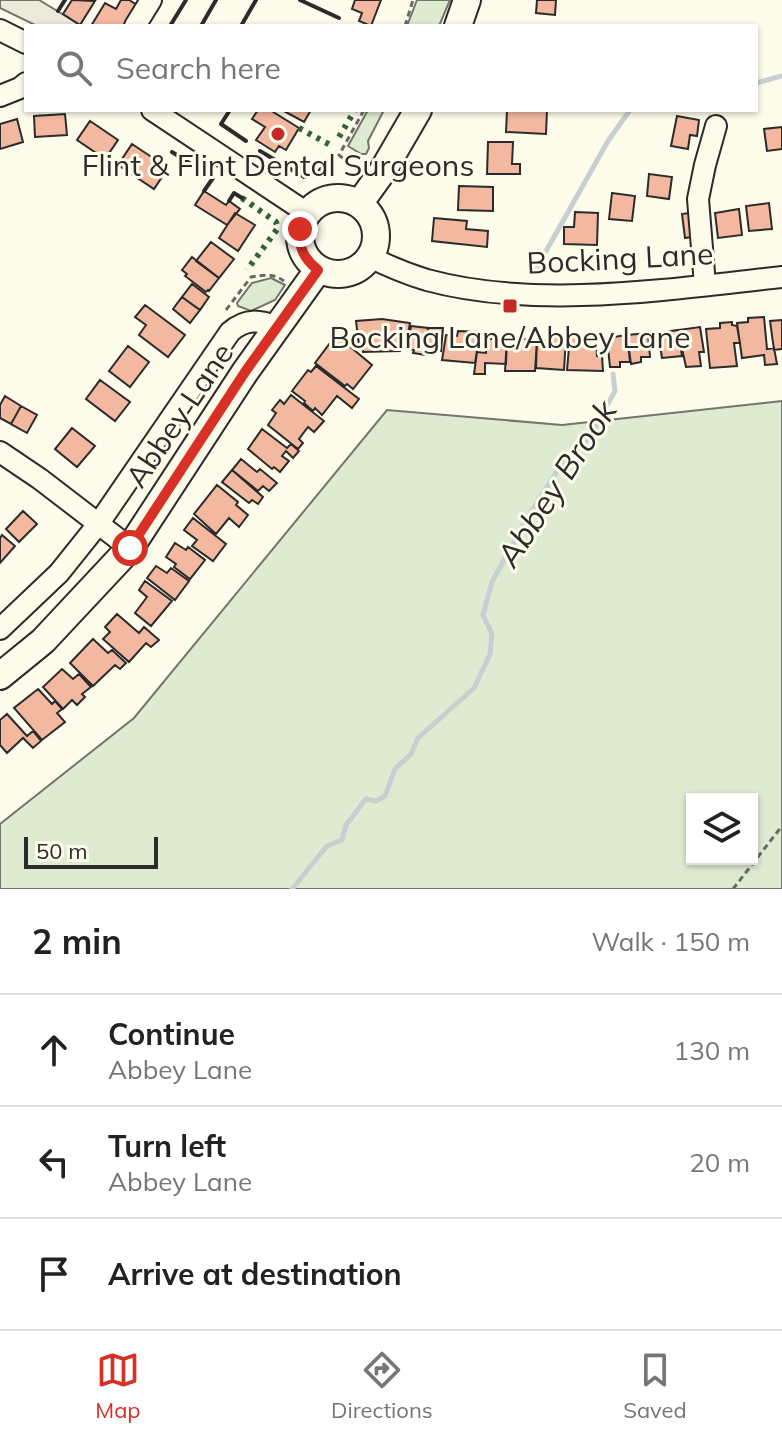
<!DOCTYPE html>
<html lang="en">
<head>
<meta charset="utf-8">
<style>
  :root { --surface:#fff; --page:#f6f6f6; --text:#222; --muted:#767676; --line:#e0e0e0; --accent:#d93025 }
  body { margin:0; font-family:Mulish,sans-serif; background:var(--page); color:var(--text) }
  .controls { position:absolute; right:24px; bottom:24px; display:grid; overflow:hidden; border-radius:0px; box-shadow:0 2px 6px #0004 }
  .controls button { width:72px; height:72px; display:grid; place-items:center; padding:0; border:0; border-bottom:2px solid var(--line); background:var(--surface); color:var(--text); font:40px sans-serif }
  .scale { position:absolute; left:24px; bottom:20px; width:134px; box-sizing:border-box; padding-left:8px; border:4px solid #2b2b2b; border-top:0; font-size:22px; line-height:28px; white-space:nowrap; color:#2b2b2b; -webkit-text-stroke:6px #fdfbea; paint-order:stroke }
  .stop { position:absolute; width:24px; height:24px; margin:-18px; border:6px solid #d93025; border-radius:50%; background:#fff }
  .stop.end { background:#d93025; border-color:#fff; box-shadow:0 2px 8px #0008 }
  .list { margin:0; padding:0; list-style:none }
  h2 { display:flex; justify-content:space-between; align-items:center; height:104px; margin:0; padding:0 32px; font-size:34px }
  h2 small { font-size:26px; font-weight:400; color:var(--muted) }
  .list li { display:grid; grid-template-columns:52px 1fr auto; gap:24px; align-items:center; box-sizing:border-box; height:112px; padding:0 32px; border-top:2px solid var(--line) }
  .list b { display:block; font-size:30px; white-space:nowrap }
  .list p { margin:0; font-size:26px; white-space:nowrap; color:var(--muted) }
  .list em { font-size:26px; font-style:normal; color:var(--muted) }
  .icon { flex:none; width:44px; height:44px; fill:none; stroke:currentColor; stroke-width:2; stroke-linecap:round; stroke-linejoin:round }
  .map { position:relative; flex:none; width:782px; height:889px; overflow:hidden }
  .search { position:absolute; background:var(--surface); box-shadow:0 2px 6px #0004; left:24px; right:24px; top:24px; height:88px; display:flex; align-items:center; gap:20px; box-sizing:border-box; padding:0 28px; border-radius:0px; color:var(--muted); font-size:30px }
  .sheet { height:440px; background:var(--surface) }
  nav { display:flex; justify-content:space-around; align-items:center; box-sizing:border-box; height:112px; border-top:2px solid var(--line); background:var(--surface); font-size:22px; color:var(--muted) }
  nav a { display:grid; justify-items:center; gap:4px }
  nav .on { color:var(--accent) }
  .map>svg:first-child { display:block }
  .green { fill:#deebd1; stroke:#74746e; stroke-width:2; fill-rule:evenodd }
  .parking { fill:#eceadb; stroke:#74746e; stroke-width:2 }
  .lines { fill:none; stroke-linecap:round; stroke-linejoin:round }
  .stream { stroke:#c7d0d0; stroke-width:5 }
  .building { fill:#f2b8a0; stroke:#2b2b2b; stroke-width:2 }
  .minor-casing { stroke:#2b2b2b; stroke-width:24 }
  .major-casing { stroke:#2b2b2b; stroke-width:30 }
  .path { stroke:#6a6964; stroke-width:3; stroke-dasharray:6 4; stroke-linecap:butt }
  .minor { stroke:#fdfbea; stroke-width:20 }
  .major { stroke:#fdfbea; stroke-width:26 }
  .hedge { stroke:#34623c; stroke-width:6; stroke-dasharray:4 6; stroke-linecap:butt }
  .wall { stroke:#2b2b2b; stroke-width:4 }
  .route { stroke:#d93025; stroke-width:10 }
  .poi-dot { fill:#c62828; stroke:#fdfbea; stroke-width:3 }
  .labels { text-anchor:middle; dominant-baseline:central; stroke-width:6; stroke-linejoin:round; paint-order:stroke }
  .poi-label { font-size:30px; fill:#2b2b2b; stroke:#fdfbea }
  .street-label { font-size:30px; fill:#2b2b2b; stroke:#fdfbea }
  .water-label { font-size:32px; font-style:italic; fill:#2b2b2b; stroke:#fdfbea }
</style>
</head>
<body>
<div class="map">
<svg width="782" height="889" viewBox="0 0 782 889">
  <rect width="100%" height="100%" fill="#fdfbea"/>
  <!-- green -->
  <path class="green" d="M417,0H450L439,26H407Z
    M368,110H384L368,141L369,148L366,154H361L348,146Z
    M271,278L285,285L275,300L251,311L238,306L237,303L252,283Z
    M782,401V889H0V824L134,718L387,410L562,425ZM692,799H752V859H692Z"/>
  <!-- parking -->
  <path class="parking" d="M0,0H39L82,26H37L0,8Z"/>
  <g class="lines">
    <!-- stream -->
    <path class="stream" d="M756,83L782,76
      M536,269L608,141L630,110
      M292,889L327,846L342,840L346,825L366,799L376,801L385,796L395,769L411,754L418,738L474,688L490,654L492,634L483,615L492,582L529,515L561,465L590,437L615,391L613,374"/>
  </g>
  <!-- building -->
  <path class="building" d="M72,0L95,1L80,25L63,14Z
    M121,0H129L142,8L130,26H91L105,3L116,9Z
    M355,0H381L371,26L359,21L362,13L352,9Z
    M537,0H556L555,15L536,13Z
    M258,110H270L299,128L286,150L279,146L275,152L256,140L265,127L252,119Z
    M282,110H311L304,122Z
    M507,110H547L546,134L506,132Z
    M65,114L67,135L35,137L34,116Z
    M677,116L699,120L697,136L690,135L688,149L671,146Z
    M17,119L23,142L0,149V124Z
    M90,121L118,140L105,159L77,140Z
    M782,127V149L767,151L764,129Z
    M488,142H513L512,164H520V174H487Z
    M132,144L168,168L154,189L118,165Z
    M649,174L672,177L669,199L647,196Z
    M459,186L493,187V211L458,210Z
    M204,191L226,205L229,201L240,209L227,225L195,205Z
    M612,193L635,196L632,221L609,219Z
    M769,203L772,229L749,231L746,206Z
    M739,209L742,235L718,238L715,213Z
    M575,212L598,213L597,245L564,244V227H574Z
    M696,212L699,236L685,238L682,214Z
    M235,213L255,225L238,251L219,238Z
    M434,218L467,221L466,229L488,231L487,247L432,241Z
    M211,242L234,259L219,278L196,261Z
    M192,257L219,278L209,291L208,290L206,292L185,276L187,274L182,270Z
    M192,284L209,297L200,310L182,297Z
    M182,297L200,310L190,323L173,309Z
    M145,305L185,335L168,357L139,335L146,325L135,317Z
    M764,317L767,349L774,348L777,364L765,365L764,355L742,358L737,323L748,322V318Z
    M382,319L410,323L406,346H402L400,351L363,352L362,346H359L356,321Z
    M782,320V349L774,350L770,321Z
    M732,322V325L737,326L740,343H734L737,366L710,368L706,329L720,328V323Z
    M411,326L428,328L426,355L413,353L414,350L407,349Z
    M700,327L704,352H699L701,366L686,367L678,330Z
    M428,328H443L441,351L426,349Z
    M678,330L682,356L662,358L658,333Z
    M458,331L480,332L475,363L442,360L446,335L457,336Z
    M648,333L650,357H641V362L631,364L627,335Z
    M336,335L372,365L353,389L347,384L345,386L315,363Z
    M627,335L630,362H620V367H610L607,338Z
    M570,336L585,337V342L596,341L597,356H602L603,371L567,370Z
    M552,337H566L564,370L536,368L537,340L551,341Z
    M507,338L506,364L485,363V374H474L477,352L486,353L487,339Z
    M507,338L537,340L535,371H505Z
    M128,346L149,362L130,387L109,371Z
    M316,366L359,399L352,408L337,396L322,415L315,408L313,411L304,403L305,401L292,391L308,370L311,372Z
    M100,380L130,402L115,421L86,399Z
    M291,395L324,421L314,432L308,427L299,439L303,443L298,449L268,425L276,413L272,410L280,400L284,404Z
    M5,396L21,406L11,424L0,418V405Z
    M21,406L37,415L27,433L11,424Z
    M72,428L95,446L77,467L55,449Z
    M262,429L287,448L291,444L299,451L293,458L286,451L282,456L289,461L280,472L274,467L272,469L248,449Z
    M241,459L257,472L260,469L277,483L269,491L263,486L258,491L232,470Z
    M232,470L263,497L258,504L252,500L249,503L222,482Z
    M217,485L238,502L236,505L248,515L239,527L229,518L216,534L194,514Z
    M23,511L37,524L19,542L6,529Z
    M193,518L226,544L213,561L192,546L197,540L184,530Z
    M2,535L15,546L0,563V538Z
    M175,543L186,550L188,547L205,560L190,579L174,567L176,564L166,557Z
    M156,566L167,573L171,568L189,581L175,600L147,578Z
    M145,581L172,601L151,626L135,613L147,597L139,590Z
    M117,614L139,633L144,627L159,640L151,647L146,643L129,662L103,639L110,632L105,627Z
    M93,639L108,653L112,650L126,663L120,669L115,665L93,686L70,663Z
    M62,669L73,679L79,674L91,687L82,694L85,697L77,705L72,700L63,709L43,687Z
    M38,689L52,704L55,701L62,709L57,713L65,722L42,740L14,708Z
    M7,714L27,736L33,731L41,741L33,748L23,738L7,753L0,745V720Z"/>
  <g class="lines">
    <!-- minor casing -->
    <g class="minor-casing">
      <path id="minor" d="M135,26L151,0
        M0,30L26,43
        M0,96L20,88L26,83
        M152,110L307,213
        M370,257C388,266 407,274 427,280C537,310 670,289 782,277
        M705,285L698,199L705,165L716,126
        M0,452L40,479L130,548
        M0,629L59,573L99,523L230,332C246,318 259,320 278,327"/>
    </g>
    <!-- major casing -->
    <g class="major-casing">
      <path id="major" d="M458,26L467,0
        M300 236a38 38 0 1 1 76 0a38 38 0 1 1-76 0Z
        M359,204L382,172L418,110
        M0,676L43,641L130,548L245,372L318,270"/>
    </g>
    <!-- path -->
    <path class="path" d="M405,26L413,0
      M358,171L339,155L364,110
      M226,310L251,277C264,275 273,273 284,281
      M733,889L782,826"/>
    <!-- minor -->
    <use href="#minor" class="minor"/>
    <!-- major -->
    <use href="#major" class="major"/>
    <!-- hedge -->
    <path class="hedge" d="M299,128L334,147
      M339,137L355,110
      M242,198L276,222L278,228L247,270"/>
    <!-- wall -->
    <path class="wall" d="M300,0L339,18
      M58,11L65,0
      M170,26L186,0
      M201,26L216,0
      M241,26L256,0
      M230,110L221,124L246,141
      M260,151L304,177L317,174L328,160
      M172,152L213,178L204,191
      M229,201L234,193L242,198"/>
  </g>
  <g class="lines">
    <!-- route -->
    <path class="route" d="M130,548L245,372L318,270C304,259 298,247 300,229"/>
  </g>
  <!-- markers -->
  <g class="poi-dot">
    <circle cx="278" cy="134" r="8"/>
    <rect x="502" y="298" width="16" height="16" rx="4"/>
  </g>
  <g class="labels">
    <!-- poi labels -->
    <g class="poi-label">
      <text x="278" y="165">Flint &amp; Flint Dental Surgeons</text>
      <text x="510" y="337">Bocking Lane/Abbey Lane</text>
    </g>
    <!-- street labels -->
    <g class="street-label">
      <text transform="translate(620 258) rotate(-3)">Bocking Lane</text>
      <text transform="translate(179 415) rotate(-56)">Abbey Lane</text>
    </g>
    <!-- water labels -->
    <g class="water-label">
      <text transform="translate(556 483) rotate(-57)">Abbey Brook</text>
    </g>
  </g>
</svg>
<div class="controls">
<button><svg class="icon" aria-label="layers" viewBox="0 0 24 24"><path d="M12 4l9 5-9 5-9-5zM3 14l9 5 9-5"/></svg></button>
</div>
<div class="scale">50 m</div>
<div class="stop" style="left:130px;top:548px"></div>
<div class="stop end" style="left:300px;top:229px"></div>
<div class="search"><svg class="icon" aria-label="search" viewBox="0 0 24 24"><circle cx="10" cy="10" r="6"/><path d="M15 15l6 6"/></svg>Search here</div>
</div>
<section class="sheet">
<h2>2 min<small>Walk · 150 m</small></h2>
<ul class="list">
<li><svg class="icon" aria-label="ahead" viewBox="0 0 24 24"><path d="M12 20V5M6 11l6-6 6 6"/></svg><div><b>Continue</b><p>Abbey Lane</p></div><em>130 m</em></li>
<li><svg class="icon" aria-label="left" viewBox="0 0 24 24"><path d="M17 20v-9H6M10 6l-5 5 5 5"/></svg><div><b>Turn left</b><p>Abbey Lane</p></div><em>20 m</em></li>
<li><svg class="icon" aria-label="arrive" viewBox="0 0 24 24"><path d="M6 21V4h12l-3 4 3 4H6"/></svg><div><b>Arrive at destination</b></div></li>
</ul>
</section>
<nav>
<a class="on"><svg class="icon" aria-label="map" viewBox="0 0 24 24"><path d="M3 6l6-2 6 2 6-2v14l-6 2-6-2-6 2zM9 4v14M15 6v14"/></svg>Map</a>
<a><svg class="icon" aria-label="directions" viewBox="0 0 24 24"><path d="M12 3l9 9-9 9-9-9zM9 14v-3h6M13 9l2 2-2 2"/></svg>Directions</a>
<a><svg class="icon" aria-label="saved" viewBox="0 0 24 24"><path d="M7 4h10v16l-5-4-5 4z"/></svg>Saved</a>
</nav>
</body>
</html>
